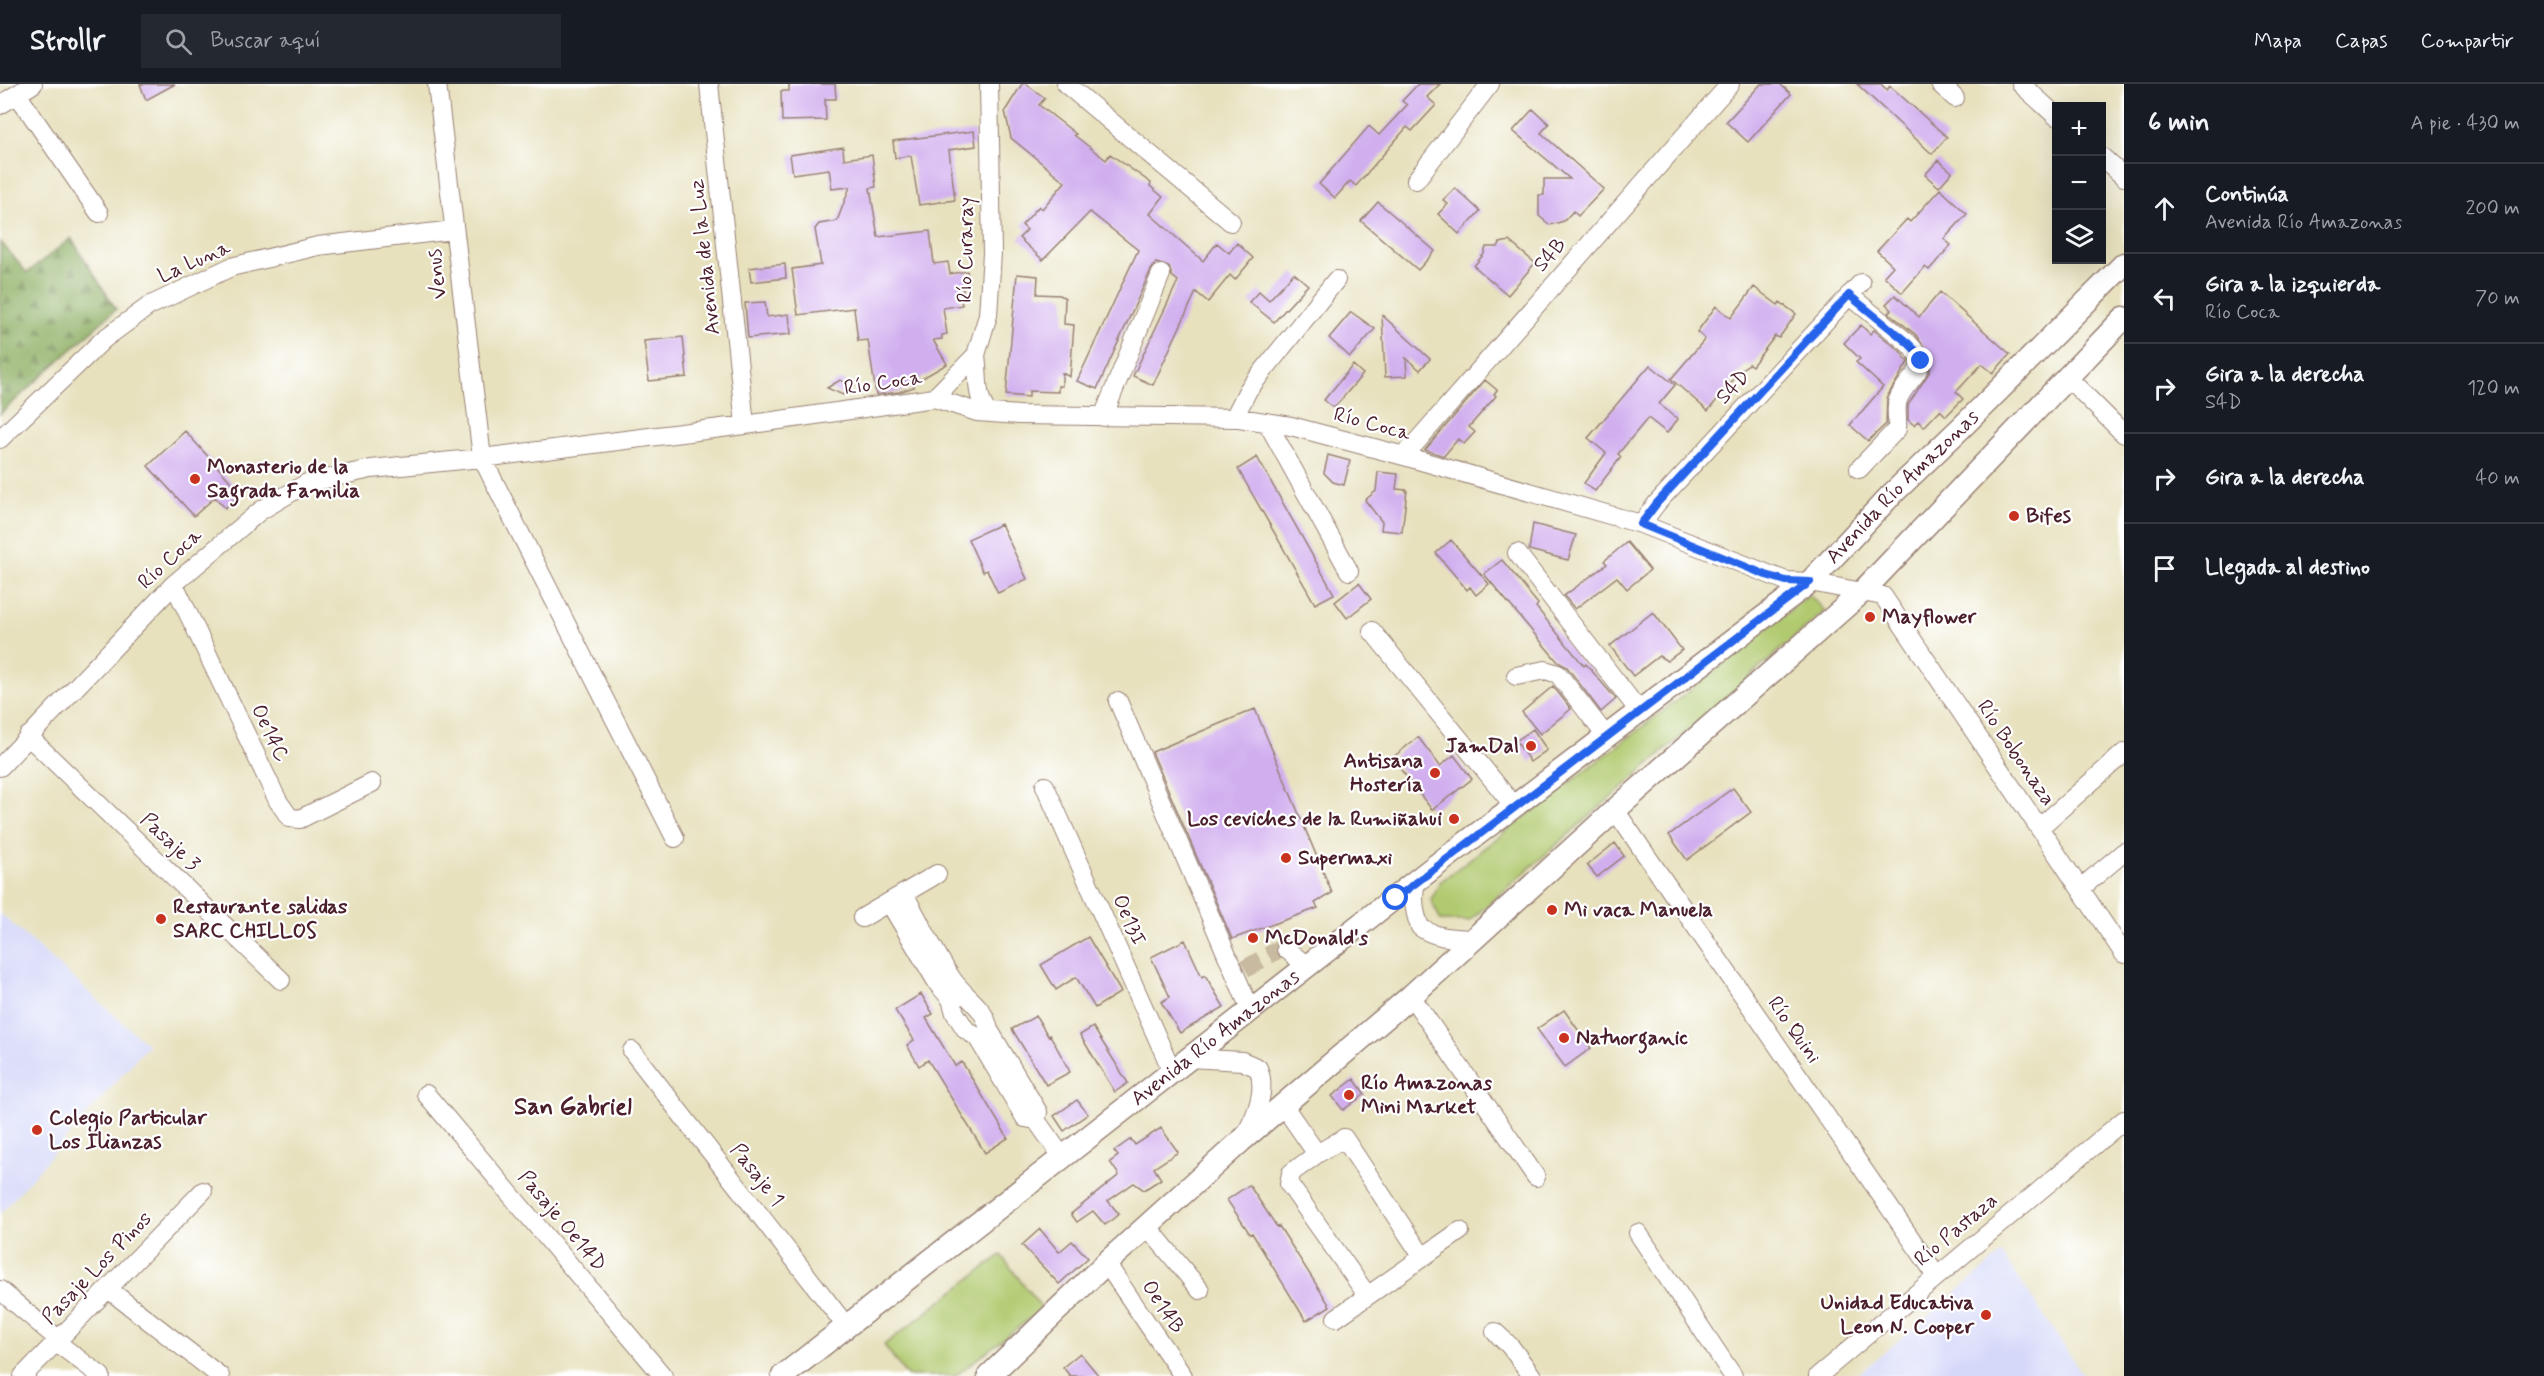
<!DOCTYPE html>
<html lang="es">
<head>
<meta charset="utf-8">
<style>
  :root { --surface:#171b24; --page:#242831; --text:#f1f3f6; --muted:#9ea1a6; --line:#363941 }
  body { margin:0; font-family:Mynerve,sans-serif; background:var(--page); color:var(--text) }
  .controls { position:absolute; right:18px; top:18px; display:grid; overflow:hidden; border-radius:0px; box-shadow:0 6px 24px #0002 }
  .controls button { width:54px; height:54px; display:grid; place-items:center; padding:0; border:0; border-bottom:2px solid var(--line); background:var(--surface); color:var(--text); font:30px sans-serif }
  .stop { position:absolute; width:18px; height:18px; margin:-14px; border:4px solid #2563eb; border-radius:50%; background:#fff }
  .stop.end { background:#2563eb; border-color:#fff; box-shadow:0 2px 6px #0008 }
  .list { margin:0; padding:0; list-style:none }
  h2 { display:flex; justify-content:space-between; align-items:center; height:78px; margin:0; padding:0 24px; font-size:26px }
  h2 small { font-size:20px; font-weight:400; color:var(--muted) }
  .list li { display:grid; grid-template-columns:39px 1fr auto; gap:18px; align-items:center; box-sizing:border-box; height:90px; padding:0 24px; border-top:2px solid var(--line) }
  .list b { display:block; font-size:22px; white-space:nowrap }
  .list p { margin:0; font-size:20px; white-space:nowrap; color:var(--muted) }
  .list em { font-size:20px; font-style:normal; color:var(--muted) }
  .icon { flex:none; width:33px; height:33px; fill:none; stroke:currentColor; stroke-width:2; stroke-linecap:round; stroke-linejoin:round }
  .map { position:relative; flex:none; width:2124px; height:1292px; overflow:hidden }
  header { display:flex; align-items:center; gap:36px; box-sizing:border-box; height:84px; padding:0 30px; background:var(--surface); border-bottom:2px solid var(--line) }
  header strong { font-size:28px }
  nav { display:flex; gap:33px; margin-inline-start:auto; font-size:21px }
  .search { width:420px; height:54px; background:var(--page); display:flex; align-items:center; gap:15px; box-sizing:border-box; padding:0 21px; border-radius:0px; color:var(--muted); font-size:22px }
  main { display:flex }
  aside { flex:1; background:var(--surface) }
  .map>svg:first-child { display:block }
  .built { fill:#d5d8f9 }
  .forest { fill:url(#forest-firs); stroke:#6b6646; stroke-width:1.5 }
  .park { fill:#b1ca6f; stroke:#7e744d; stroke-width:1.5 }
  .building { fill:#d1afef }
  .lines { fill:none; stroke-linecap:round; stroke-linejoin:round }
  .minor-tunnel { stroke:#c8baa1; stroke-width:18; stroke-dasharray:18 9; stroke-linecap:butt }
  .minor-casing { stroke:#988074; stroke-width:20 }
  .major-casing { stroke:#988074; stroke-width:25 }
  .minor { stroke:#fff; stroke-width:18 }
  .major { stroke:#fff; stroke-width:22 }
  .route { stroke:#2563eb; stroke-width:8 }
  .poi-dot { fill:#c8321e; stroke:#fff; stroke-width:2 }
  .labels { text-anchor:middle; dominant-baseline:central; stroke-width:4.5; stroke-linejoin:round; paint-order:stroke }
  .street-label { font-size:21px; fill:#4a1f2b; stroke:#fff }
  .poi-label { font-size:21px; font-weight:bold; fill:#4a1f2b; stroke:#fff; text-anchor:start }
  .quarter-label { font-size:24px; font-weight:bold; fill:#4a1f2b; stroke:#fff }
</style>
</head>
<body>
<header>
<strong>Strollr</strong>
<div class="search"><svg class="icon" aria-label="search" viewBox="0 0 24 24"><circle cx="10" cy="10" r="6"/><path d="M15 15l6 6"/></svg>Buscar aquí</div>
<nav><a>Mapa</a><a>Capas</a><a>Compartir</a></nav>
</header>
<main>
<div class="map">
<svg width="2124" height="1292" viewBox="0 0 2124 1292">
  <defs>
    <pattern id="forest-firs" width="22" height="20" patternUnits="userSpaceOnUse" patternTransform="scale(1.5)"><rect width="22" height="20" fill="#8cae62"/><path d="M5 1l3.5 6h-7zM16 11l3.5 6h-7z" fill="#748d51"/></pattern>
  </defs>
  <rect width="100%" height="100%" fill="#fff"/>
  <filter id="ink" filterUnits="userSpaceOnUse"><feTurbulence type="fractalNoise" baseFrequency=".0167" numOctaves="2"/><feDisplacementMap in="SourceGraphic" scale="12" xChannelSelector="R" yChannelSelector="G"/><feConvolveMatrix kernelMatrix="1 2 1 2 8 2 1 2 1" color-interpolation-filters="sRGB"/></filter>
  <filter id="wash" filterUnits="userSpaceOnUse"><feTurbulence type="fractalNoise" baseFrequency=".008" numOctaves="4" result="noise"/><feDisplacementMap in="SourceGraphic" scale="24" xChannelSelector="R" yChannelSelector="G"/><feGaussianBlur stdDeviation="1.35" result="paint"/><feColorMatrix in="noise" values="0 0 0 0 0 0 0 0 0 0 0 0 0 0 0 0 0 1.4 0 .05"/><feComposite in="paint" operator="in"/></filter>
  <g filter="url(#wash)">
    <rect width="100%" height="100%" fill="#e7e1be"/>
    <!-- built -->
    <path class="built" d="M0,829L148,961L0,1130Z
      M2002,1170L2084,1292H1856Z"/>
    <!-- forest -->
    <path class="forest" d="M71,154L116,225L0,330V157L27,189Z"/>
    <!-- park -->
    <path class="park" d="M1809,511L1825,527L1469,837H1441L1431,816L1440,798L1706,594Z
      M1001,1171L1042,1225L955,1292H907L884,1261Z"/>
    <g id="blocks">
      <!-- building -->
      <path class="building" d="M140,0H175L146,16Z
        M789,0H835L836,15H825L826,36L782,37L781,7H789Z
        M1022,0H1026L1045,14L1039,21L1076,50L1074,51L1106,76L1110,70L1151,99L1150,102L1163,113L1150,130L1203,177L1217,159L1229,169L1237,159L1253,174L1235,196L1230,191L1208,218L1196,208L1153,301L1133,292L1178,197L1172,192L1169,183L1156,179L1151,186L1097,305L1077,297L1138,166L1090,128L1043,176L1019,154L1027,146L1022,141L1039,122L1042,125L1065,98L1011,54L1005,27Z
        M1418,0H1440L1427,13L1436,21L1412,47L1407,43L1356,102L1350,97L1335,114L1319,100L1369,42L1379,51L1407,21L1402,17Z
        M1761,0H1780L1791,10L1748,58L1726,38Z
        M1857,0H1881L1887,6L1890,2L1947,53L1932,70Z
        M1533,25L1549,40L1541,49L1604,105L1578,132L1573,127L1564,137L1550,141L1539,132V111H1544V95H1570L1513,47Z
        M974,47L976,62L949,66L955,116L919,121L911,72L895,74L893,57Z
        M843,63L844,75L872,71L876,103L870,104L878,153L930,147L934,180L948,178L950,190L967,187L970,202L962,203L964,210L960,211L962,221L943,224L947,250L942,251V255L933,256L947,280L914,299V303L899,308L876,311L868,256L858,257L854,224L798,231L792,185L821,181L815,145L819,140L837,137L850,103L832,105L829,85L793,90L790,71Z
        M1938,76L1952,88L1939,103L1925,91Z
        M1455,104L1480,127L1459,150L1438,130L1448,120L1443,116Z
        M1940,105L1967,130L1944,155L1951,161L1929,186L1925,183L1902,209L1884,192L1893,182L1877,167L1907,135L1910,138Z
        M1378,118L1435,167L1418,186L1361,137Z
        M1509,157L1535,179L1508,211L1474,182L1484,170L1486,163H1498L1500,159Z
        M785,180L786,194L751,198L749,184Z
        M1294,189L1308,201L1274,238L1249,218L1259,207L1269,216Z
        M1017,190L1038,192L1037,210L1060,211L1065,214L1064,240L1074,241L1070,293L1062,289V302H1058V308L1029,307V313L1006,311Z
        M1754,203L1778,221L1780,218L1796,230L1779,254L1775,252L1752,282L1749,280L1743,284L1708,327L1671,295L1705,255L1697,248L1716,222L1731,234Z
        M1940,208L2010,270L1993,289L1982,280L1956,308L1963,315L1946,332L1940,326L1924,343L1918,337L1914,341L1908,336V321L1930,287V272L1916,251L1889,229L1892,226L1886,220L1895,211L1919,233Z
        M765,218L767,233L789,230L791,250L748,254L745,219Z
        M1351,228L1375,245L1350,273L1329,254Z
        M1382,231L1430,275L1420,286L1406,274L1407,292L1385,293Z
        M1861,241L1870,250L1874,246L1900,267L1908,278L1887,313L1886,340L1868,357L1850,341L1883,303L1856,278L1860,275L1844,259Z
        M683,253L687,293L649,297L644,257Z
        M1353,281L1363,290L1334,324L1324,316Z
        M1650,281L1675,301L1659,320L1678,335L1667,349L1648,334L1618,370L1621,373L1595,407L1584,399L1606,369L1588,354Z
        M840,296L854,302L843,311L827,304Z
        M1485,296L1497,306L1494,310L1496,312L1469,343L1475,348L1464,360L1458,355L1444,372L1425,366Z
        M185,347L241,409L225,424L215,413L194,432L148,382Z
        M1328,371L1350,377L1344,401L1333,398L1324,389Z
        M1257,373L1334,510L1315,520L1238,385Z
        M1378,388L1398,390L1396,405L1407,406L1402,448L1381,446L1382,438L1365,416L1376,407Z
        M1001,440L1027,495L998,509L987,486L983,488L968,455Z
        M1533,440L1576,451L1568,476L1529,466Z
        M1451,456L1489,500L1476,511L1470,503L1467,506L1436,469Z
        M1627,458L1650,486L1627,505L1617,493L1575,525L1564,512L1607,480L1604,477Z
        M1502,476L1538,520L1536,523L1584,582L1586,580L1616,615L1601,628L1567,583L1558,578L1484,490Z
        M1359,499L1371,515L1347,534L1335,518Z
        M1653,528L1682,566L1667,577L1659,572L1633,592L1610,562Z
        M1553,602L1571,625L1540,650L1522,628Z
        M1255,625L1332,809L1315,819L1318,824L1232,855L1152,668Z
        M1533,645L1547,666L1530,678L1516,657Z
        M1418,653L1440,682L1454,671L1472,695L1432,726L1392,674Z
        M1733,704L1751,728L1687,776L1669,751Z
        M1615,759L1624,772L1597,793L1587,781Z
        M1088,853L1121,908L1095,924L1076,893L1056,906L1041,881Z
        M1185,856L1202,893L1205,891L1224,923L1180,949L1161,918L1170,913L1151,873Z
        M921,910L933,930L926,934L955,982L962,978L1008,1054L985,1069L928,976L919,982L907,961L914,956L895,926Z
        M1564,926L1591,964L1565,983L1537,945Z
        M1036,932L1048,952L1050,951L1070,988L1046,1001L1012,945Z
        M1093,943L1128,999L1115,1008L1080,951Z
        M1354,995L1365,1010L1343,1026L1332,1012Z
        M1077,1016L1088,1030L1064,1047L1054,1032Z
        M1161,1044L1178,1068L1154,1084L1161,1095L1144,1106L1134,1099L1108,1117L1119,1130L1105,1141L1093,1127L1077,1138L1071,1130L1119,1091L1110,1078L1118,1072L1114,1067L1131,1055L1135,1061Z
        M1249,1101L1277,1143L1279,1142L1330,1222L1306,1237L1252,1149L1250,1150L1227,1116Z
        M1040,1145L1059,1168L1072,1157L1088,1174L1059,1200L1022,1161Z
        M1080,1269L1099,1292H1070L1063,1283Z"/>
    </g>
  </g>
  <g filter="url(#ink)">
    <use href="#blocks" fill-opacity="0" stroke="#988074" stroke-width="1.5"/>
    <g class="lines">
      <!-- minor-tunnel -->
      <path class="minor-tunnel" d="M1245,885L1276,867L1286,865"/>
      <!-- minor casing -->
      <g class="minor-casing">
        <path id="minor" d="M437,0L482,374L675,754
          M709,0L745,341
          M1066,0L1231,138
          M1940,0L1955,14
          M2021,0L2056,32
          M17,10L99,129
          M0,21L33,0
          M2102,73L2124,93
          M1416,96L1490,0
          M1849,211L1908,259C1936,286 1907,291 1898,316C1895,324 1898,336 1897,345L1859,385
          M976,271C979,292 975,310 987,328
          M2067,293L2124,350
          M934,314L976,271L988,231L992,169L989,0
          M1103,333L1161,190
          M1234,334L1248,306L1336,196
          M1267,338L1349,487
          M0,355L104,255L149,222L231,183L318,162L454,146
          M1404,372L1730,0
          M1641,440L1657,419L1861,199
          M1517,469L1639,627
          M174,500L278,717L290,734L300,735L372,699
          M1372,547L1514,722
          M1516,592L1545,586L1558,590L1606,652
          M1118,617L1250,925
          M28,652L281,896
          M0,683L174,500L260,427L307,399L371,385L482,374L745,341L934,314L977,328L1019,331L1239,334L1291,342L1404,372L1641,440L1786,497L1810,498L1883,512L2124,870
          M1045,702L1172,987
          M1615,726L1936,1191
          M2039,744L2124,669
          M1416,798C1412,814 1414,828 1420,843C1435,854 1453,854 1471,855
          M2081,804L2124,768
          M904,810C920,838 934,868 952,895C966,915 984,921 989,946L1038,1028L1036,1036
          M889,818L938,900L951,915L955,929L966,946L977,953L1025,1034L1036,1036
          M862,834L937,790
          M1286,865L1307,882
          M1411,912L1536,1093
          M632,967L847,1243
          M1189,974L1242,977L1258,984C1267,1005 1256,1032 1245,1051
          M426,1010L663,1292
          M1283,1021L1317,1070
          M1036,1036L1063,1074
          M1147,1142L1200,1206
          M1638,1149L1733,1292
          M1106,1179L1183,1292
          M108,1205L220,1292
          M0,1206L58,1255
          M1367,1211L1289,1100L1291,1089L1317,1070L1344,1054L1422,1172
          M1336,1234L1460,1147
          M1495,1248L1510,1262L1532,1292
          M56,1258L101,1292
          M23,1292L203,1107
          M1818,1292L2124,1036"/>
      </g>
      <!-- major casing -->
      <g class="major-casing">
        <g id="major">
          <path id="s1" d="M783,1292L1430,786L1810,498L1890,412L1966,339L2124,180"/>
          <path d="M989,1292L1106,1179L1241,1057L1411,912L1615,726L1862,508L2124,234"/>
        </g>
      </g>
      <!-- minor -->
      <use href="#minor" class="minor"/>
      <!-- major -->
      <use href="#major" class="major"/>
    </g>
  </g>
  <g class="lines" filter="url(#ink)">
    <!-- route -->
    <path class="route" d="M1396,814L1810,498L1786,497L1766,491L1641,440L1657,419L1849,211L1908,259L1917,268L1921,277"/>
  </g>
  <!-- markers -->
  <g class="poi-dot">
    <circle cx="195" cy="395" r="6"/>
    <circle cx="2014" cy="432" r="6"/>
    <circle cx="1870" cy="533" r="6"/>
    <circle cx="1531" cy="662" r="6"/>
    <circle cx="1435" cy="689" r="6"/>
    <circle cx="1454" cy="735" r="6"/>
    <circle cx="1286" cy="774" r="6"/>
    <circle cx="1552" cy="826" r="6"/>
    <circle cx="161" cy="835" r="6"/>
    <circle cx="1253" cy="854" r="6"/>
    <circle cx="1564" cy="954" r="6"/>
    <circle cx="1349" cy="1011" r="6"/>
    <circle cx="37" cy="1046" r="6"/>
    <circle cx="1986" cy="1231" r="6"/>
  </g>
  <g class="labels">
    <!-- street labels -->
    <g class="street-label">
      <text transform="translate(966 166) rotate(-89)">Río Curaray</text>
      <text transform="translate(1550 171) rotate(-48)">S4B</text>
      <text transform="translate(705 173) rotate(-96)">Avenida de la Luz</text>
      <text transform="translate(194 178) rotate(-24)">La Luna</text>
      <text transform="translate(437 190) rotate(-97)">Venus</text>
      <text transform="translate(883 299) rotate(-8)">Río Coca</text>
      <text transform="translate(1733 303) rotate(-47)">S4D</text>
      <text transform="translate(1372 340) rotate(15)">Río Coca</text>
      <text stroke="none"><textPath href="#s1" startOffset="1431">Avenida Río Amazonas</textPath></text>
      <text transform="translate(170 475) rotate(-43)">Río Coca</text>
      <text transform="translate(270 649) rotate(64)">Oe14C</text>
      <text transform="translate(2016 669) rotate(56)">Río Bobonaza</text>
      <text transform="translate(170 758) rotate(44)">Pasaje 3</text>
      <text transform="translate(1129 836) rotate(66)">Oe13I</text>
      <text transform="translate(1794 946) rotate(55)">Río Quini</text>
      <text stroke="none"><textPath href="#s1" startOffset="549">Avenida Río Amazonas</textPath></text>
      <text transform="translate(757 1091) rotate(52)">Pasaje 1</text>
      <text transform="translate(562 1137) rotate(50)">Pasaje Oe14D</text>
      <text transform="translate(1956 1146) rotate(-40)">Río Pastaza</text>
      <text transform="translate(97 1184) rotate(-46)">Pasaje Los Pinos</text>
      <text transform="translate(1163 1223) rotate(56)">Oe14B</text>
    </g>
    <!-- poi labels -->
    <g class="poi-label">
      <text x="207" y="383">Monasterio de la<tspan x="207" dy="24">Sagrada Familia</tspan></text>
      <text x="2026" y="432">Bifes</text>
      <text x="1882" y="533">Mayflower</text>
      <text x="1519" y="662" text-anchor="end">JamDal</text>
      <text x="1423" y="677" text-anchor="end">Antisana<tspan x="1423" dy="24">Hostería</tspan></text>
      <text x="1442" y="735" text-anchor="end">Los ceviches de la Rumiñahui</text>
      <text x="1298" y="774">Supermaxi</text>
      <text x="173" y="823">Restaurante salidas<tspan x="173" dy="24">SARC CHILLOS</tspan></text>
      <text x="1564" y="826">Mi vaca Manuela</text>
      <text x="1265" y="854">McDonald's</text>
      <text x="1576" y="954">Natuorganic</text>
      <text x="1361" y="999">Río Amazonas<tspan x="1361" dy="24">Mini Market</tspan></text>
      <text x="49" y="1034">Colegio Particular<tspan x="49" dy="24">Los Ilianzas</tspan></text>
      <text x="1974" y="1219" text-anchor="end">Unidad Educativa<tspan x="1974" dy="24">Leon N. Cooper</tspan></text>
    </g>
    <!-- quarter labels -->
    <g class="quarter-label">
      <text x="573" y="1023">San Gabriel</text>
    </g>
  </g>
</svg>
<div class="controls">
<button>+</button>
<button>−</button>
<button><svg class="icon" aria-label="layers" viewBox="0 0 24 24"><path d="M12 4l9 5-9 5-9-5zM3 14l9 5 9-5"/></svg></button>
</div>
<div class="stop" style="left:1396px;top:814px"></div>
<div class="stop end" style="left:1921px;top:277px"></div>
</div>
<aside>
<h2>6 min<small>A pie · 430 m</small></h2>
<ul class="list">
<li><svg class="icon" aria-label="ahead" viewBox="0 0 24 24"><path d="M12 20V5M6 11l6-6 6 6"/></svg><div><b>Continúa</b><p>Avenida Río Amazonas</p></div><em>200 m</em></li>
<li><svg class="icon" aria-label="left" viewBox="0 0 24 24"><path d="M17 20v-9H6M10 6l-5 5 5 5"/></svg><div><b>Gira a la izquierda</b><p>Río Coca</p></div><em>70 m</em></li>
<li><svg class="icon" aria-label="right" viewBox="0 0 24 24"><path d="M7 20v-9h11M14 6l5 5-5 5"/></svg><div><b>Gira a la derecha</b><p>S4D</p></div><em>120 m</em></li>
<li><svg class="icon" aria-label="right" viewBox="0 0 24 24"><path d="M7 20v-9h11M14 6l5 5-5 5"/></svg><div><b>Gira a la derecha</b></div><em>40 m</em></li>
<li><svg class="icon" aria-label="arrive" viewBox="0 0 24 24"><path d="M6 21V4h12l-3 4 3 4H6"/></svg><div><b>Llegada al destino</b></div></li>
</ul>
</aside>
</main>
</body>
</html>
